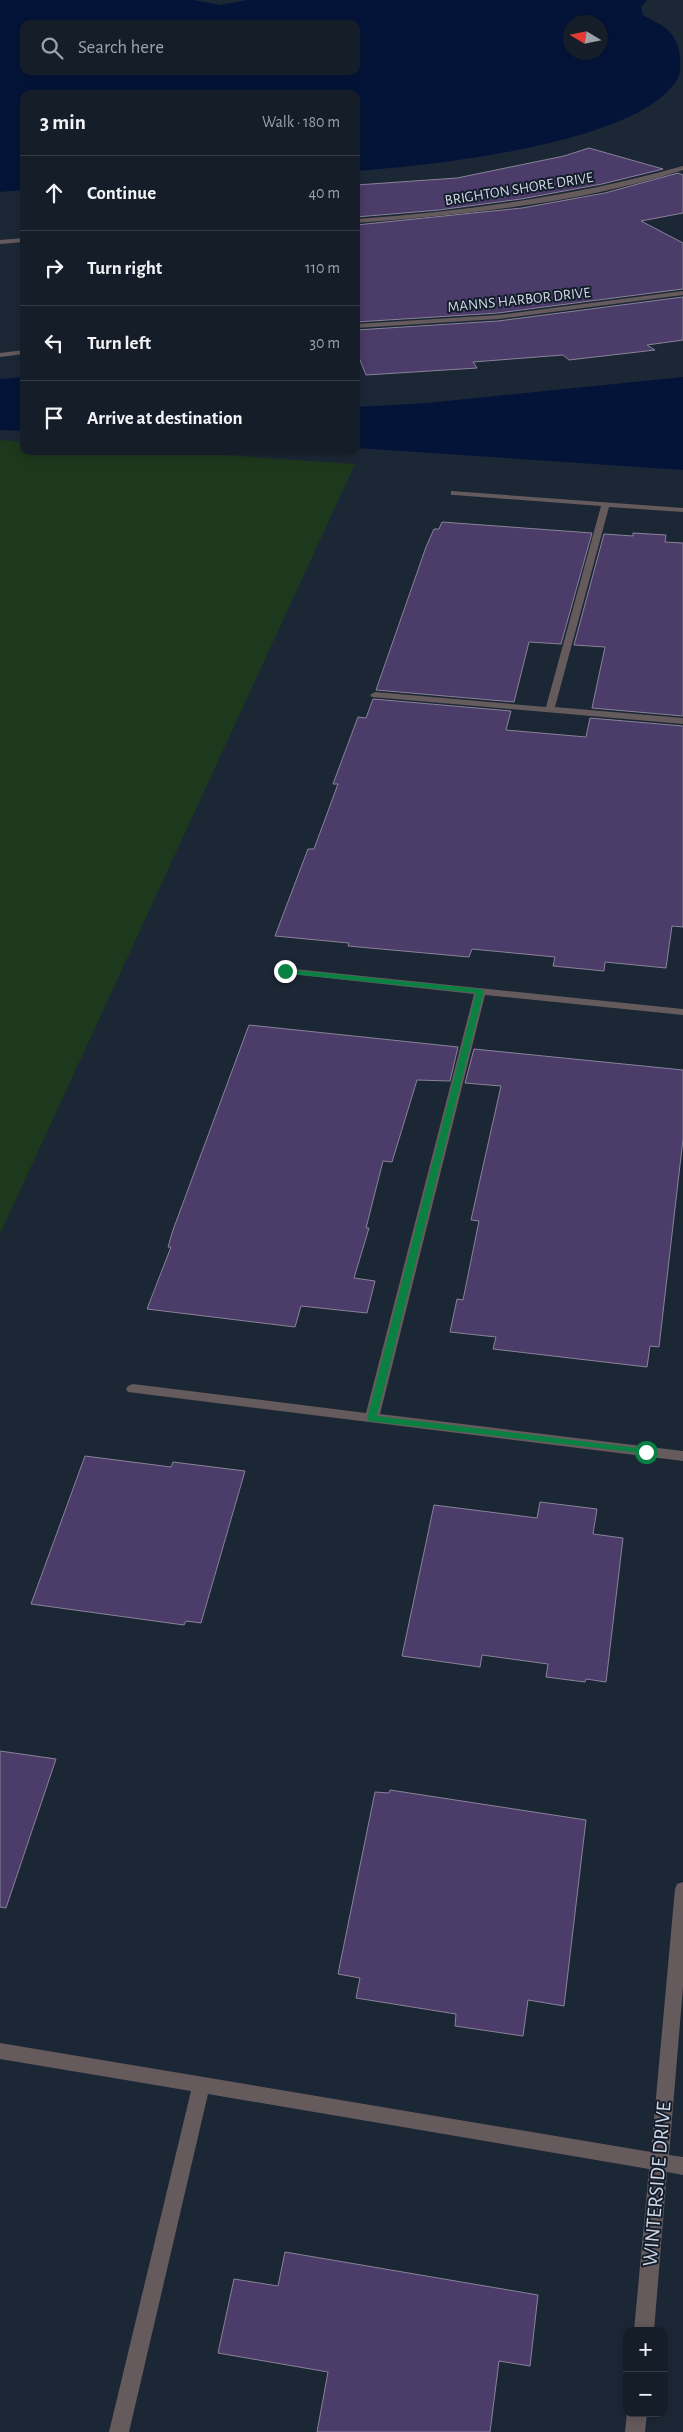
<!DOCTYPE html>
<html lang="en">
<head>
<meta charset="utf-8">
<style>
  :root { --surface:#151d28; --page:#222a34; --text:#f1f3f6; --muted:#9da2a8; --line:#343b45 }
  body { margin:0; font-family:"Alegreya Sans",sans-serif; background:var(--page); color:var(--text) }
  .controls { position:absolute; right:15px; bottom:15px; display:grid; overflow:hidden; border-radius:10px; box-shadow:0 2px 12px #0003 }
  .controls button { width:45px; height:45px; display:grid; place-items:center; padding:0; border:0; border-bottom:1px solid var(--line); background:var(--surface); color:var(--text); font:25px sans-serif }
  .compass { position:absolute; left:563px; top:15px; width:45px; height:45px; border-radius:50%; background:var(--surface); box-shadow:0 2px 12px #0003; rotate:280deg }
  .stop { position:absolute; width:15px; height:15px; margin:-11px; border:4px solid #0b8043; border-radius:50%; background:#fff }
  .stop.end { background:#0b8043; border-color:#fff; box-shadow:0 1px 5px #0008 }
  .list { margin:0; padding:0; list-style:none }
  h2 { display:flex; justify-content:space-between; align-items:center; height:65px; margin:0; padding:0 20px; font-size:21px }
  h2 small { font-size:16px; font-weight:400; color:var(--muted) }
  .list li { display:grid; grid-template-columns:32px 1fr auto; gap:15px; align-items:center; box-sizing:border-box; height:75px; padding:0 20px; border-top:1px solid var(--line) }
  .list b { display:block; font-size:19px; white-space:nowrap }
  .list em { font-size:16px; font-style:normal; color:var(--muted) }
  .icon { flex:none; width:28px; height:28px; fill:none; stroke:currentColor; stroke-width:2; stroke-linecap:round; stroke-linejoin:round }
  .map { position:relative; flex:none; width:683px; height:2432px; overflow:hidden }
  .search { position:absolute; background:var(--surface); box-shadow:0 2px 12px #0003; left:20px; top:20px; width:340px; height:55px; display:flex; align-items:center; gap:12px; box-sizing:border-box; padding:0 18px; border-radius:10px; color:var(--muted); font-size:19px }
  .panel { position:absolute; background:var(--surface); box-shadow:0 2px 12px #0003; left:20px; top:90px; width:340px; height:365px; border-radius:10px }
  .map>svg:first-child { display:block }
  .green { fill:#1d391d }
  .water { fill:#041439; fill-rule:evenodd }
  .building { fill:#4b3c69; stroke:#898398 }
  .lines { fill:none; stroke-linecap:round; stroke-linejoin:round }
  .minor { fill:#655a5c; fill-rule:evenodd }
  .route { fill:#0b8043 }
  .labels { text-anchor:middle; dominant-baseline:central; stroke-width:4; stroke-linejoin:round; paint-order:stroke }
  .far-street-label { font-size:15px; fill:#d0d7e2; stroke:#131d2c }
  .near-street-label { font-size:21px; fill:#d0d7e2; stroke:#131d2c }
</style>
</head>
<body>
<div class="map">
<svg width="683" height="2432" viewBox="0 0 683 2432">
  <rect width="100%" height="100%" fill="#1c2736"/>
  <!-- green -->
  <path class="green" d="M0,440L24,442V451H164L355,464L0,1234Z"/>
  <!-- water -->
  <path class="water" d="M0,0H194L220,5L248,0H647L641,7L643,15C649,19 657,22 663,26C679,37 683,58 679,76C646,144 427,166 356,171V94H24V190L0,192ZM570,22H600V52H570ZM24,24H356V71H24Z
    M24,377V431L0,430V379Z
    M683,377V470L356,448V407L427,403Z"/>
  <!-- building -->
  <path class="building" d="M589,148L663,169L602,184L521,199L439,210L356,217V185L457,178L564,156Z
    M678,173L683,175V213L641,221L683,243V289L498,313L356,322V225L522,208L605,193Z
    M683,297V340L647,345L655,350L569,360L563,355L473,362L477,368L366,375L356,350V330L498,321Z
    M442,522L592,533L561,644L529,642L514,702L376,690L426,547L434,529H439Z
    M633,533L666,535L665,542L683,543V716L592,708L605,647L574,645L604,534L633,536Z
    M373,699L511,711L506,730L586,737L590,718L683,726V927L672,926L666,968L605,962L604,971L553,966L555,957L472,949L469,957L348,946L349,943L275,936L308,849H314L338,784H333L358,717L366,718Z
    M249,1025L458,1047L450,1081L417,1080L392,1162L383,1161L366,1228H369L354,1278L375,1281L367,1313L301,1306L295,1327L147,1309L171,1247H168L173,1230Z
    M474,1049L683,1070V1139L659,1347L650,1346L647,1367L493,1349L496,1337L450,1332L457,1299L463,1300L479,1221L471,1220L501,1086L465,1083Z
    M85,1456L171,1467L173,1462L245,1471L201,1623L186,1621L184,1625L31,1604Z
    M540,1502L597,1509L593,1534L623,1538L606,1682L586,1679L585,1682L546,1677L548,1664L482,1655L480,1667L402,1656L434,1505L537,1518Z
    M0,1751L56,1759L6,1908L0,1907Z
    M390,1790L586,1820L564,2006L528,2000L523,2036L455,2026L456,2014L356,1998L360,1978L338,1974L375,1792L389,1793Z
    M285,2252L538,2295L530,2366L499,2361L490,2432H317L328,2372L218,2353L234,2279L278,2286Z"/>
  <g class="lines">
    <!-- minor -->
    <path class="minor" d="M683,166V170C582,203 462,215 356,223V219C467,211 576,196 683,166Z
      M24,238V242L0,244V240Z
      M683,291V295L498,319L356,328V324L498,315Z
      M24,350V354L0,357V353Z
      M451,491L683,508V512L609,507L555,707L683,718V724L372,697L370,695L375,692L546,707L601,506L454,495H451Z
      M285,968L683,1009V1015L485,995L380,1414L683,1451V1461L128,1392L126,1389L128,1386L133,1384L366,1413L474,994L281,973L280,971L281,969Z
      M683,1882V1987L669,2155L683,2157V2175L667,2172L654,2331H634L649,2169L208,2094L129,2432H109L191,2091L0,2059V2043L651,2152L675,1889L677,1884Z
      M627,2413H647L645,2432H625Z"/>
  </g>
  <!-- route -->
  <path class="route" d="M285,969L480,989L484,991L377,1416L646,1449L650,1452L649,1454L369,1421L367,1418L476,993L282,973L281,971Z"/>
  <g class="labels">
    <!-- far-street labels -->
    <g class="far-street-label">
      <text transform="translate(519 189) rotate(-9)">BRIGHTON SHORE DRIVE</text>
      <text transform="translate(519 300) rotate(-6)">MANNS HARBOR DRIVE</text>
    </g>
    <!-- near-street labels -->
    <g class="near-street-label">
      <text transform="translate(657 2184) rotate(-85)">WINTERSIDE DRIVE</text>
    </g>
  </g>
</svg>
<div class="controls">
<button>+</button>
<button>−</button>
</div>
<svg class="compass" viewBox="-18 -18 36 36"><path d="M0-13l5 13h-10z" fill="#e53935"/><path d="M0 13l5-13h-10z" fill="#9da2a8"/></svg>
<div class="stop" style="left:646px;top:1452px"></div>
<div class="stop end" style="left:285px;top:971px"></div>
<div class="search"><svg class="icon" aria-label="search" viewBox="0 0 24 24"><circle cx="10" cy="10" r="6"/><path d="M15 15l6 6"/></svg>Search here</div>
<section class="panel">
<h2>3 min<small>Walk · 180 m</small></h2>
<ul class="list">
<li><svg class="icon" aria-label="ahead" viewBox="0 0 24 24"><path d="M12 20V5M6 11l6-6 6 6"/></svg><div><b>Continue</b></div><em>40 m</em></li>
<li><svg class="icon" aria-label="right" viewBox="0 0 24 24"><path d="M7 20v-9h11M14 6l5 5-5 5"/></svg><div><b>Turn right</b></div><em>110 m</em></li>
<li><svg class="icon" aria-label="left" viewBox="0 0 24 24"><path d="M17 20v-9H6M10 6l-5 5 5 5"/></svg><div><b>Turn left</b></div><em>30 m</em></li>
<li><svg class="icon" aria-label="arrive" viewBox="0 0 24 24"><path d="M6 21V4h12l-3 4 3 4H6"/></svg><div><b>Arrive at destination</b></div></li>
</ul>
</section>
</div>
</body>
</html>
